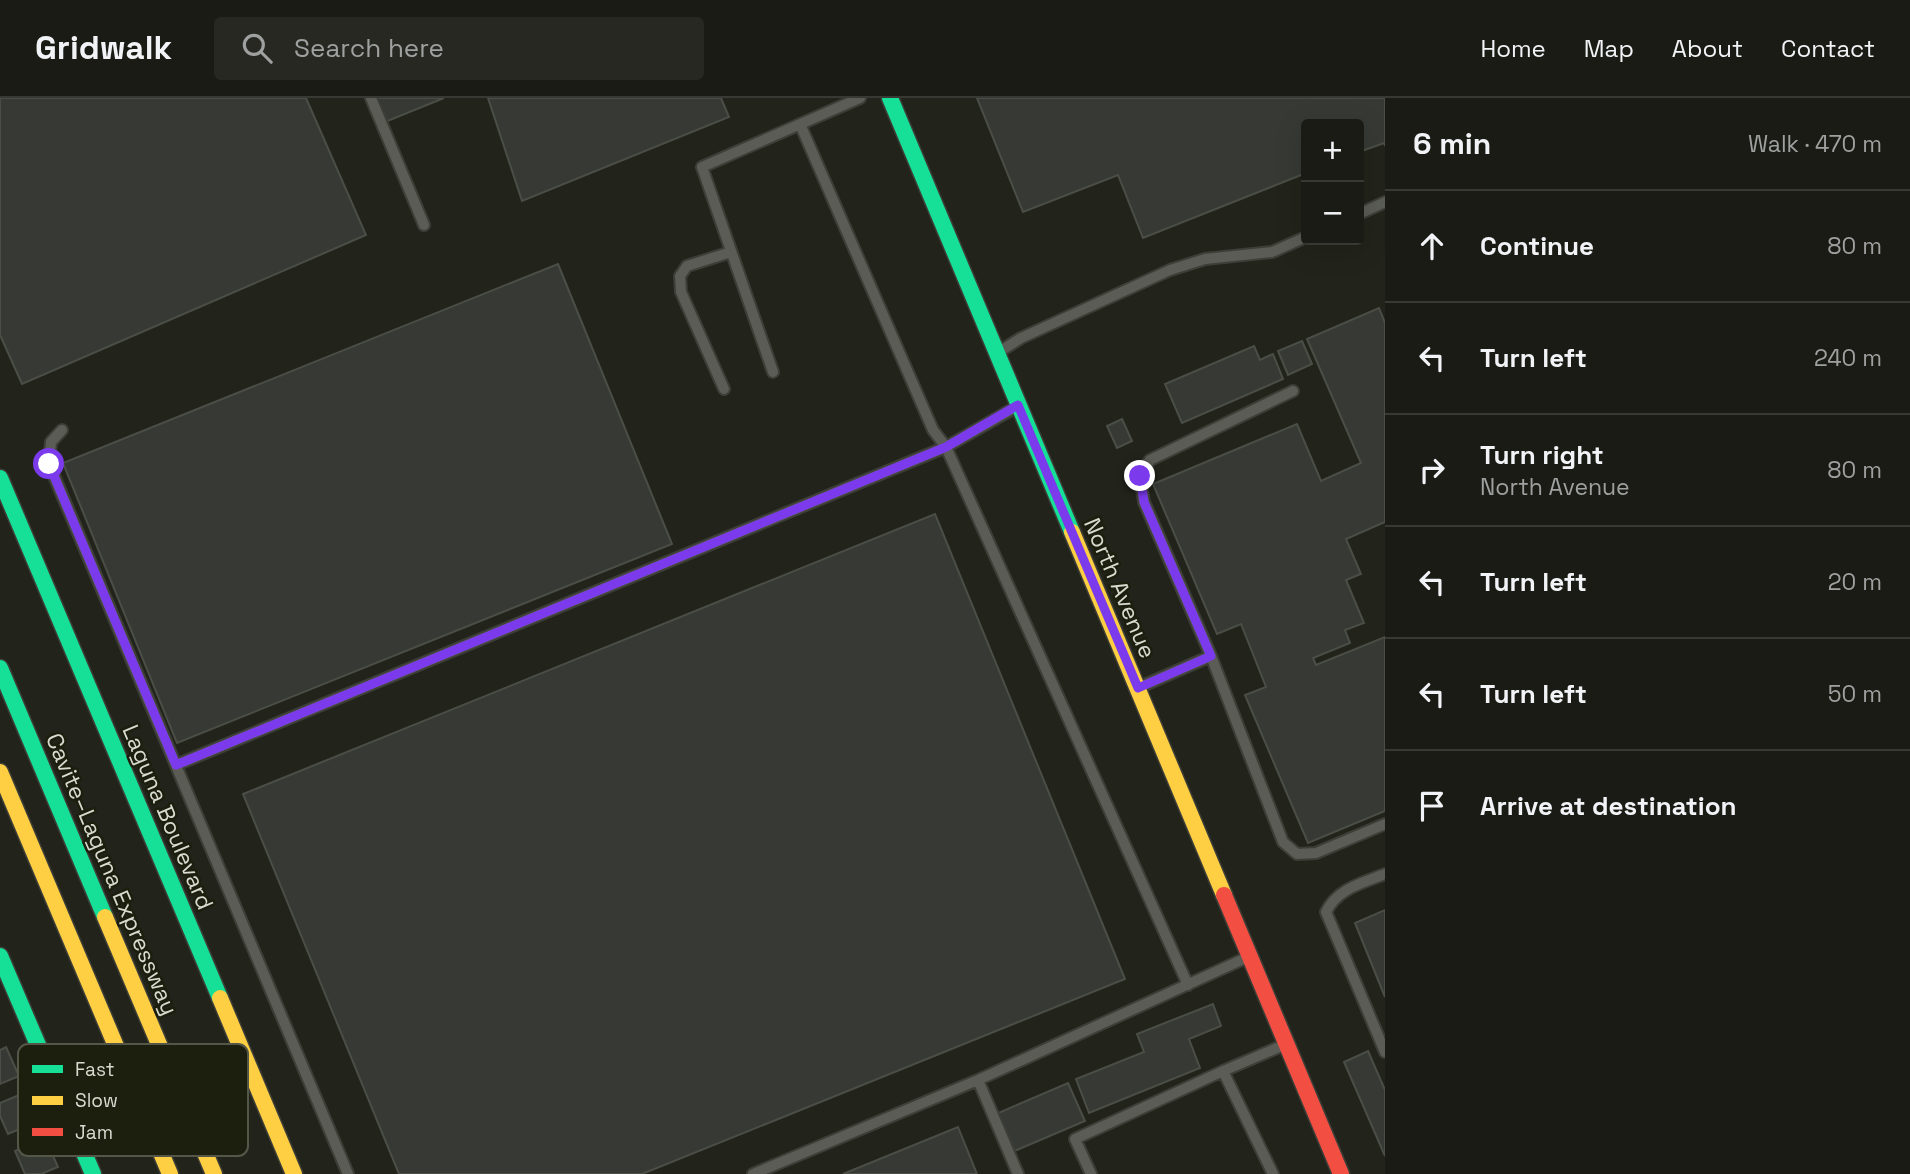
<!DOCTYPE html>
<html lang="en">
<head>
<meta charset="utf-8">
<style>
  :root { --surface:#1a1b14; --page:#272822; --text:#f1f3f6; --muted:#9fa1a0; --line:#383934 }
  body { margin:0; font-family:"Space Grotesk",sans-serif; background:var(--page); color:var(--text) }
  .controls { position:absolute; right:21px; top:21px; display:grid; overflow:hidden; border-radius:7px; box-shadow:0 7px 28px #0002 }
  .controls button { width:63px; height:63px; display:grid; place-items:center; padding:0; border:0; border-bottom:2px solid var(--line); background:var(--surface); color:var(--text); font:35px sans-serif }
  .stop { position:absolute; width:21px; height:21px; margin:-16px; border:5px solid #7c3aed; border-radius:50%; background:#fff }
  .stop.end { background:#7c3aed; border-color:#fff; box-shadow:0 2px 7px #0008 }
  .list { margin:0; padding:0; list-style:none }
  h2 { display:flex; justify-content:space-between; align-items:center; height:91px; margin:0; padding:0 28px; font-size:30px }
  h2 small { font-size:23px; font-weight:400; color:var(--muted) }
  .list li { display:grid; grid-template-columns:46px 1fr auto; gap:21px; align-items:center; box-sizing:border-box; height:112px; padding:0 28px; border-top:2px solid var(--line) }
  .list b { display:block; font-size:26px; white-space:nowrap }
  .list p { margin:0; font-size:23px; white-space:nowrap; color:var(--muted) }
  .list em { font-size:23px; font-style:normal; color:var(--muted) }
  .icon { flex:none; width:38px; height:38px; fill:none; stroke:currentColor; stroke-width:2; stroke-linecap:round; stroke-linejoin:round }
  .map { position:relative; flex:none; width:1385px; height:1076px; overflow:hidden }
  header { display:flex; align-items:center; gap:42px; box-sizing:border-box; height:98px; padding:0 35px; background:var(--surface); border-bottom:2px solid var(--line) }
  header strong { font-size:33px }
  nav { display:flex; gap:38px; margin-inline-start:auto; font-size:24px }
  .search { width:490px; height:63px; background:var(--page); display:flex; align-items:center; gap:18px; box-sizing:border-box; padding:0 24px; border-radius:7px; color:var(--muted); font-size:26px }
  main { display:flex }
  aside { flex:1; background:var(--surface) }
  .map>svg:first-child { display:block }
  .building { fill:#373a34; stroke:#4b4e46; stroke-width:2 }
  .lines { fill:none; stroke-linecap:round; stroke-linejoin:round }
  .lane-casing { stroke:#3d3e37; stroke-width:14 }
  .fast-casing { stroke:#3d3e37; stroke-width:19 }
  .slow-casing { stroke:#3d3e37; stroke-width:19 }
  .jam-casing { stroke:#3d3e37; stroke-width:19 }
  .lane { stroke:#5a5c55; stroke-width:10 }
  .fast { stroke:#16e098; stroke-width:16 }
  .slow { stroke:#ffcf43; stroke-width:16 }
  .jam { stroke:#f24e42; stroke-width:16 }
  .route { stroke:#7c3aed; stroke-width:9 }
  .labels { text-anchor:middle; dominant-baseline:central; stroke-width:5; stroke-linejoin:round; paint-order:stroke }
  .street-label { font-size:23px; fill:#d8dbd0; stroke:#1c1e0e }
  .key { fill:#1c1e0e; stroke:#545748; stroke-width:2 }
  .key-label { font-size:19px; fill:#d8dbd0 }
</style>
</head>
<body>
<header>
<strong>Gridwalk</strong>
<div class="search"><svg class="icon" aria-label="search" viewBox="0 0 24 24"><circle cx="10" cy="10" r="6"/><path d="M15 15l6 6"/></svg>Search here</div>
<nav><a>Home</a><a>Map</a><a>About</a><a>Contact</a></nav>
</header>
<main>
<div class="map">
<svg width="1385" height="1076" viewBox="0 0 1385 1076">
  <rect width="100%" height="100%" fill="#22241b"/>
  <!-- building -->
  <path class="building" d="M0,0H306L366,137L22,286L0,237Z
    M375,0H444L385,24Z
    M488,0H721L729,19L522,103Z
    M977,0H1385V48L1384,45L1359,54V26H1306V75L1143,140L1118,77L1023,114Z
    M558,166L672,446L177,645L63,365Z
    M1379,210L1385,225V424L1346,441L1361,476L1346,482L1364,525L1345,532L1350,545L1313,560L1316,567L1385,539V713L1308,745L1245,597L1266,589L1241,526L1217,536L1153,386L1297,326L1321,383L1361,365L1307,241Z
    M1302,243L1312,266L1288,277L1278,253Z
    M1254,248L1260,262L1273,256L1283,281L1182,325L1165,286Z
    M1122,321L1132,343L1117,350L1107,328Z
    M935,416L1125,881L642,1076H399L243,696Z
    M1385,812V899L1355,825Z
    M1213,906L1221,928L1189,941L1200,970L1089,1015L1076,981L1144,954L1137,936Z
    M6,949L19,978L0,986V952Z
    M1368,953L1385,992V1058L1344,964Z
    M1068,985L1085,1023L1012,1054L996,1016Z
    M26,994L39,1023L8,1036L0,1018V1005Z
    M958,1029L977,1076H843Z
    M45,1040L58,1069L41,1076H25L15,1053Z"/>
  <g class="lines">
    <!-- lane casing -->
    <g class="lane-casing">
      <path id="lane" d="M371,0L424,127
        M800,26L933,332L946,349L1016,309
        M1359,116L1385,104
        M999,254L1021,240L1170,172L1205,161L1272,154L1306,139
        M773,274L702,69L860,0
        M724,291L681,194L680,178L687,168L731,154
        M62,332L51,344L49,366L348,1076
        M1211,558L1144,404L1140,378L1150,362L1293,293
        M1140,589L1211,558L1283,744L1297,756L1316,755L1385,726
        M176,667L946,349L1188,887
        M1385,776C1362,785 1337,791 1326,814L1385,954
        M1223,973L1273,1076
        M978,982L1018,1076
        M753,1076L978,982L1248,859
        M1091,1076L1075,1041L1223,973L1284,947"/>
    </g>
    <!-- fast casing -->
    <g class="fast-casing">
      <path id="fast" d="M890,0L1072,434
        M0,380L220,900
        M0,570L105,819
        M0,858L93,1076"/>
    </g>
    <!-- slow casing -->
    <g class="slow-casing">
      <path id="slow" d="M1072,434L1224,797
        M0,674L170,1076
        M105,819L214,1076
        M220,900L294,1076"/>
    </g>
    <!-- jam casing -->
    <g class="jam-casing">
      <path id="jam" d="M1224,797L1341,1076"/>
    </g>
    <!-- lane -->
    <use href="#lane" class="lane"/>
    <!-- fast -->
    <use href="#fast" class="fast"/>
    <!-- slow -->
    <use href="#slow" class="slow"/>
    <!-- jam -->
    <use href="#jam" class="jam"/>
  </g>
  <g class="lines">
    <!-- route -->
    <path class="route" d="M49,366L176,667L946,349L1018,307L1138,590L1211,558L1144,404L1140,378"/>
  </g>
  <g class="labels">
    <!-- street labels -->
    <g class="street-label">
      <text transform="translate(1120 490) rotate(67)">North Avenue</text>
      <text transform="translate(168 719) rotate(67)">Laguna Boulevard</text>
      <text transform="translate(112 776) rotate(67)">Cavite–Laguna Expressway</text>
    </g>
  </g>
  <!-- legend -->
  <rect x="18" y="946" width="230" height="112" rx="10" class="key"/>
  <rect x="32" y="967" width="31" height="8" fill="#16e098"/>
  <rect x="32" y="998" width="31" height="9" fill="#ffcf43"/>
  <rect x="32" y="1030" width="31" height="8" fill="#f24e42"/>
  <g class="key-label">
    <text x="75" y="978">Fast</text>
    <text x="75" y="1009">Slow</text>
    <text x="75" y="1041">Jam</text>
  </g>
</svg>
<div class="controls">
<button>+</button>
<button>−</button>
</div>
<div class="stop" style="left:49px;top:366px"></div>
<div class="stop end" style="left:1140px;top:378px"></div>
</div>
<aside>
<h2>6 min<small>Walk · 470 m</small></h2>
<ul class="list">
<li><svg class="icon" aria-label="ahead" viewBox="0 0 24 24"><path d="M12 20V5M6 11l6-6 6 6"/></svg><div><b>Continue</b></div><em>80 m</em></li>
<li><svg class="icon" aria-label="left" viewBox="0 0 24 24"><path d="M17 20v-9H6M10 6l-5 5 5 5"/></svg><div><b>Turn left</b></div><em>240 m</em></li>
<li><svg class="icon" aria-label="right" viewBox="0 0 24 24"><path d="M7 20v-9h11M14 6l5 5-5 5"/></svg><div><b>Turn right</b><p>North Avenue</p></div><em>80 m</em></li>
<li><svg class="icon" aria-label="left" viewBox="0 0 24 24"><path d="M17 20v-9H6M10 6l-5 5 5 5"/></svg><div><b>Turn left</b></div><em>20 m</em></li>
<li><svg class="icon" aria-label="left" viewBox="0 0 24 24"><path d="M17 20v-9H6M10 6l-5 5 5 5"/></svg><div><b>Turn left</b></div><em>50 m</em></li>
<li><svg class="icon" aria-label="arrive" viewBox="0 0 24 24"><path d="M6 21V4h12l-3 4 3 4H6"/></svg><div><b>Arrive at destination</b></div></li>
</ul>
</aside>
</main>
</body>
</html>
